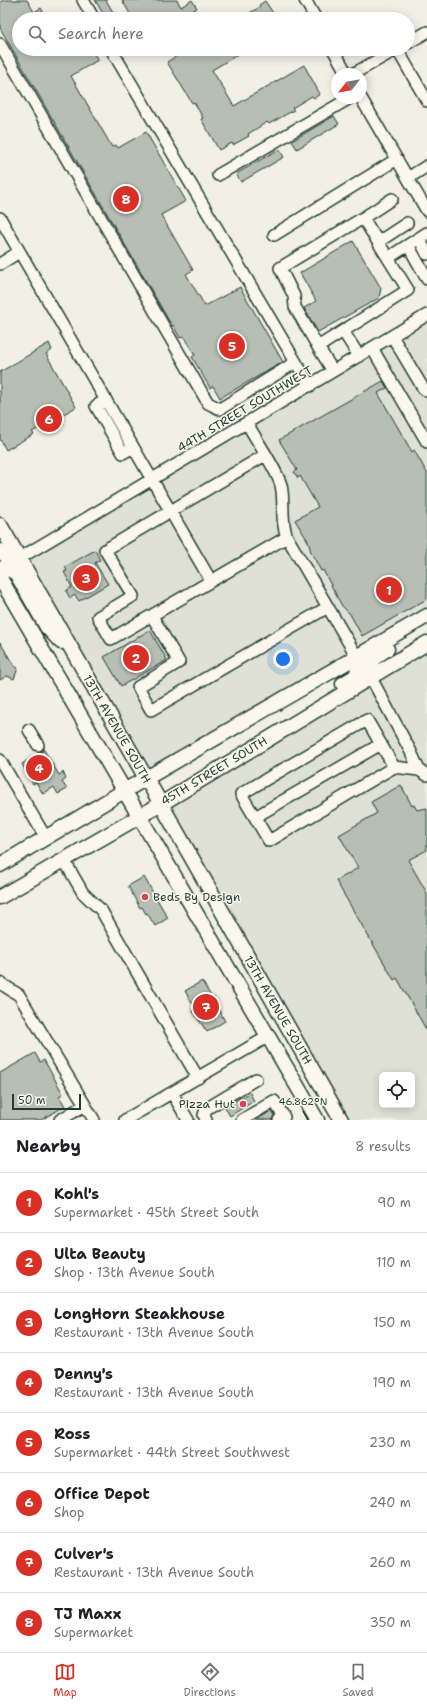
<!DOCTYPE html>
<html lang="en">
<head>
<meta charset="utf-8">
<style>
  :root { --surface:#fff; --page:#f2f2f2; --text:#202124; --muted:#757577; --line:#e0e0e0; --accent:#d93025 }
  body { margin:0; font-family:"Shantell Sans",sans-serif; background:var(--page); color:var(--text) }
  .controls { position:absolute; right:12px; bottom:12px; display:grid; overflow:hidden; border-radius:6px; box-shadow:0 2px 10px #0003 }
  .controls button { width:36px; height:36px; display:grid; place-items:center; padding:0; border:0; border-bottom:1px solid var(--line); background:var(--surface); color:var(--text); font:20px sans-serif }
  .compass { position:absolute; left:331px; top:68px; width:36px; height:36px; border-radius:50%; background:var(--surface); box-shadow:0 2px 10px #0003; rotate:239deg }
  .scale { position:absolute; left:12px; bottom:10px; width:69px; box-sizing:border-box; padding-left:4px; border:2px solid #1f3d34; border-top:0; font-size:11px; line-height:14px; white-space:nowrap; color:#1f3d34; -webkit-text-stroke:3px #fbf7ec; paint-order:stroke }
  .you { position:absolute; left:283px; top:659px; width:14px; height:14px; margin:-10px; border:3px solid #fff; border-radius:50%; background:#1a73e8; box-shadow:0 0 0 6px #1a73e833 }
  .badge { display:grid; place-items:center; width:26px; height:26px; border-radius:50%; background:var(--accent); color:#fff; font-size:13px; font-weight:700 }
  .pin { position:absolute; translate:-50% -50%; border:2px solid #fff; box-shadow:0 1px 4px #0006 }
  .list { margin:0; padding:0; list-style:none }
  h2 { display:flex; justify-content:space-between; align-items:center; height:52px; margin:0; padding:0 16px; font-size:17px }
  h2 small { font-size:13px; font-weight:400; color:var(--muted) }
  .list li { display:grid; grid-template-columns:26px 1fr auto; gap:12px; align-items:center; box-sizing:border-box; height:60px; padding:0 16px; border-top:1px solid var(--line) }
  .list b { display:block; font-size:15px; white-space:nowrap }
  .list p { margin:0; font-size:13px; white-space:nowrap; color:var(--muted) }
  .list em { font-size:13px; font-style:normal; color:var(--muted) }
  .icon { flex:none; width:22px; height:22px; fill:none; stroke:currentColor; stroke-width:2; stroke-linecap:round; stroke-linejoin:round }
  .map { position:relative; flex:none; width:427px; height:1120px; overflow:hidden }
  .search { position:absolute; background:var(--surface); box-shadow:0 2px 10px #0003; left:12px; right:12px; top:12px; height:44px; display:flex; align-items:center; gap:10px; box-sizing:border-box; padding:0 14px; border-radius:22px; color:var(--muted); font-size:15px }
  .sheet { height:532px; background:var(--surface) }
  nav { display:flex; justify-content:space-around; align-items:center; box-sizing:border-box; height:56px; border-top:1px solid var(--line); background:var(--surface); font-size:11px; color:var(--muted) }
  nav a { display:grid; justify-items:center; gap:2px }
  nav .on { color:var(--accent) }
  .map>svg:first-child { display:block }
  .built { fill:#e0e1d6; fill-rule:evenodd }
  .building { fill:#b7beb3; stroke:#1f3d34 }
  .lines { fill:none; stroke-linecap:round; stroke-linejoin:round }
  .minor-casing { stroke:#1f3d34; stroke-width:14 }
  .major-casing { stroke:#1f3d34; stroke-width:17 }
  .minor { stroke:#fbf7ec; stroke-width:11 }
  .major { stroke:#fbf7ec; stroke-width:14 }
  .ticks { fill:none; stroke:#1f3d34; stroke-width:1.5 }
  .poi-dot { fill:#d1495b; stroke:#fbf7ec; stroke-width:1.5 }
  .labels { text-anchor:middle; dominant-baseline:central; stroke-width:3; stroke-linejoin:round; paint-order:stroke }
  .street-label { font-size:12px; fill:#1f3d34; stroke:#fbf7ec }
  .poi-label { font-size:12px; fill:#1f3d34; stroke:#fbf7ec; text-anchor:start }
  .ticks-label { font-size:10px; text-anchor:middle; fill:#1f3d34; stroke:#fbf7ec; stroke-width:3; stroke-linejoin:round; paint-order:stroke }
</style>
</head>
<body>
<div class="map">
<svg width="427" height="1120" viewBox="0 0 427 1120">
  <rect width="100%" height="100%" fill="#f2f0e5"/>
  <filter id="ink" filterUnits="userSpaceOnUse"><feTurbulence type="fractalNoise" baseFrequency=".025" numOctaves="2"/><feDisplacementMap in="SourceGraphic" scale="8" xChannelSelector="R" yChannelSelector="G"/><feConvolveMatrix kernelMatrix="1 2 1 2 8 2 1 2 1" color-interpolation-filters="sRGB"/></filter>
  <g filter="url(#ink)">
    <!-- built -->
    <path class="built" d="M427,322V609L147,775L26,560Z
      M427,649V1120H347L166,806ZM382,1075H412V1105H382Z"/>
    <!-- building -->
    <path class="building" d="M4,0H27L34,12L41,8L47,19H19V49H91L98,60L71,76L112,147L116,145L118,148L146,132L186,201L161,215L193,270L186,274L205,306L240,287L283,362L220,398L213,386L210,388L192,357L195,355L184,336L180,338L173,325L172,326L0,28V2Z
      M95,0H106L117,19H106Z
      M122,0H177L181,7L192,0L197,8L179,19H133Z
      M265,1L277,19H239L260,7L259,5Z
      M184,49H247L212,70L234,106L304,65L320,94L314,98L312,96L292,108L294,110L269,124L267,122L248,134L249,136L233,145L232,143L219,150L201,119L203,118L194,102L192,103L167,62L180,54L179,52Z
      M334,116L339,124L297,149L292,141Z
      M279,149L284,157L241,182L236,174Z
      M353,241L381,288L379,298L318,332L304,308L316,301L300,273Z
      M49,343L52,350L46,354L76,407L32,432L34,434L6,450L0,439V372Z
      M383,381L387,388L378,393L412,452L414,450L427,473V599L362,636L350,614L342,606L323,570L321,571L311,552L308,541L295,520L318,507L300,476L298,478L294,472L297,470L279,440Z
      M95,550L100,560L95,563L108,584L79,601L75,595L70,598L66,591L72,587L64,572L67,571L65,567Z
      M150,630L167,660L121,686L104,657Z
      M0,642L14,666L18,668L14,679L7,676L0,680Z
      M44,750L59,775L63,772L66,779L62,782L67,789L58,794L54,787L43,794L36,782L33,784L22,764Z
      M401,785L412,806L414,805L417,810L427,808V850L408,860L427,893V1031L397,978L394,980L336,881L358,868L339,835L377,813L371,802Z
      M144,877L168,918L155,926L147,913L146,914L142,907L140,908L128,886Z
      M202,981L212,998L214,997L219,1006L217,1007L225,1021L207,1032L192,1010L195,1008L185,991Z
      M35,1053L40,1062L44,1060L63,1094L59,1096L65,1106L41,1120H0V1073Z
      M250,1093L254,1101L230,1116L224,1106Z
      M271,1111L274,1115L272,1120H256Z"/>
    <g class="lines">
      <!-- minor casing -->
      <g class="minor-casing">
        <path id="minor" d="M83,0L94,19
          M305,0L316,19
          M408,43L427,32
          M0,44L208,403L220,409L296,362
          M111,49L310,386
          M333,49L347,74
          M353,74L397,49L427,101
          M361,98L427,211
          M218,175L350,98
          M408,178L427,166
          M0,218L211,581
          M274,235L397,159
          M419,238L427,254
          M378,242L407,223
          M408,245L427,279
          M388,258L363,218L392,199
          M0,264L19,252
          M343,331L318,347L295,307L294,296L280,268L363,218
          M392,336L423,388L427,391
          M318,347L333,371
          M372,348L427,442
          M359,356L343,331L408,290L388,258L427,233
          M106,400L96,406L123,453L133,447
          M247,423C256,440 276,468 281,485C285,502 280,520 287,537L357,657
          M265,455L105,550L133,596L98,617L111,639L287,537
          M20,558L427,315
          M152,616L179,662L138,687L151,710L328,607
          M370,676L411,752L419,770L427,775
          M29,730L38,745
          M0,760L46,838
          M394,767L269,841L241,794L367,720L394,767L419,770
          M255,817L381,744
          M64,860L83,893L101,910L198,1078
          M0,983L19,995L94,1120
          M172,1093L188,1120
          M60,1120L85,1105
          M125,1120L269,1036
          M206,1120L204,1115L206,1109L256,1079
          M242,1120L274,1101L284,1117L279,1120"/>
      </g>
      <!-- major casing -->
      <g class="major-casing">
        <path id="major" d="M0,525L161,804L341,1120
          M0,551L9,558H20
          M0,570L5,567L16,573L47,627L61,642
          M0,578L317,1120
          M370,676L368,670C371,659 377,655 387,649
          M343,684L356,676L360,662L357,657
          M0,865L124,791L427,616
          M0,897L161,804L427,643"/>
      </g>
      <!-- minor -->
      <use href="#minor" class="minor"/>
      <!-- major -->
      <use href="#major" class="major"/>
    </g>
  </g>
  <!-- ticks -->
  <path class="ticks" d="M303,1111L308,1120"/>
  <!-- markers -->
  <g class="poi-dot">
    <circle cx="145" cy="897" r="4"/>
    <circle cx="243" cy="1104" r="4"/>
  </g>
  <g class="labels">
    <!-- street labels -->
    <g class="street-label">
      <text transform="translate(245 409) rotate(-31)">44TH STREET SOUTHWEST</text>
      <text transform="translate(117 729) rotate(60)">13TH AVENUE SOUTH</text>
      <text transform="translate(214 771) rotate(-31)">45TH STREET SOUTH</text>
      <text transform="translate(278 1010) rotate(60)">13TH AVENUE SOUTH</text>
    </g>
    <!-- poi labels -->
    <g class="poi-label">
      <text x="153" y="897">Beds By Design</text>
      <text x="235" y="1104" text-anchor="end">Pizza Hut</text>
    </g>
  </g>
  <g class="ticks-label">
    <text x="303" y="1105">46.862°N</text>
  </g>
</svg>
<div class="controls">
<button><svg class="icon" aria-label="locate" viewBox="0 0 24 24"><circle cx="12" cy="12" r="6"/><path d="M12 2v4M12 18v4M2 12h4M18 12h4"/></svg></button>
</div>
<svg class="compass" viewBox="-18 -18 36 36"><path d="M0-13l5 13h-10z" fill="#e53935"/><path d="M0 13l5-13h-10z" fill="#757577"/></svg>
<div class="scale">50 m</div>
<div class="you"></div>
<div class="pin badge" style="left:389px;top:590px">1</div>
<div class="pin badge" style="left:136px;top:658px">2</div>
<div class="pin badge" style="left:86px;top:578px">3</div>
<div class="pin badge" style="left:39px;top:768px">4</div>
<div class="pin badge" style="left:232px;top:346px">5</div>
<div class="pin badge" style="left:49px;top:419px">6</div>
<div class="pin badge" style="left:206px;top:1007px">7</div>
<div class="pin badge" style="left:126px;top:199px">8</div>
<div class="search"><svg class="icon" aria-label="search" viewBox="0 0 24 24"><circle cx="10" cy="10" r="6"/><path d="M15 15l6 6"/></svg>Search here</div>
</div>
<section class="sheet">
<h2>Nearby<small>8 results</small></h2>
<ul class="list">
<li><span class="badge">1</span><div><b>Kohl's</b><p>Supermarket · 45th Street South</p></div><em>90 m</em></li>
<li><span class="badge">2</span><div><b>Ulta Beauty</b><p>Shop · 13th Avenue South</p></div><em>110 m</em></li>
<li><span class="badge">3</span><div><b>LongHorn Steakhouse</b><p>Restaurant · 13th Avenue South</p></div><em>150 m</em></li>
<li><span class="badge">4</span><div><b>Denny's</b><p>Restaurant · 13th Avenue South</p></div><em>190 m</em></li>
<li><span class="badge">5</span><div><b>Ross</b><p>Supermarket · 44th Street Southwest</p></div><em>230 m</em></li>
<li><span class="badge">6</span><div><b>Office Depot</b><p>Shop</p></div><em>240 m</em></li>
<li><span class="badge">7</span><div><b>Culver's</b><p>Restaurant · 13th Avenue South</p></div><em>260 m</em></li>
<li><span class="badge">8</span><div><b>TJ Maxx</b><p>Supermarket</p></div><em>350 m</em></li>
</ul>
</section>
<nav>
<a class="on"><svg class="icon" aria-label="map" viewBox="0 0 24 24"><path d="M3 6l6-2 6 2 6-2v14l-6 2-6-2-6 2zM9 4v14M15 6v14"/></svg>Map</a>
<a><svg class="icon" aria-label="directions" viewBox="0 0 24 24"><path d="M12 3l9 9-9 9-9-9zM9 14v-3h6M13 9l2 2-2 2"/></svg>Directions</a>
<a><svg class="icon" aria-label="saved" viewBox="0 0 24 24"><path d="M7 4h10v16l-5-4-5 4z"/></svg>Saved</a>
</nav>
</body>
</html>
